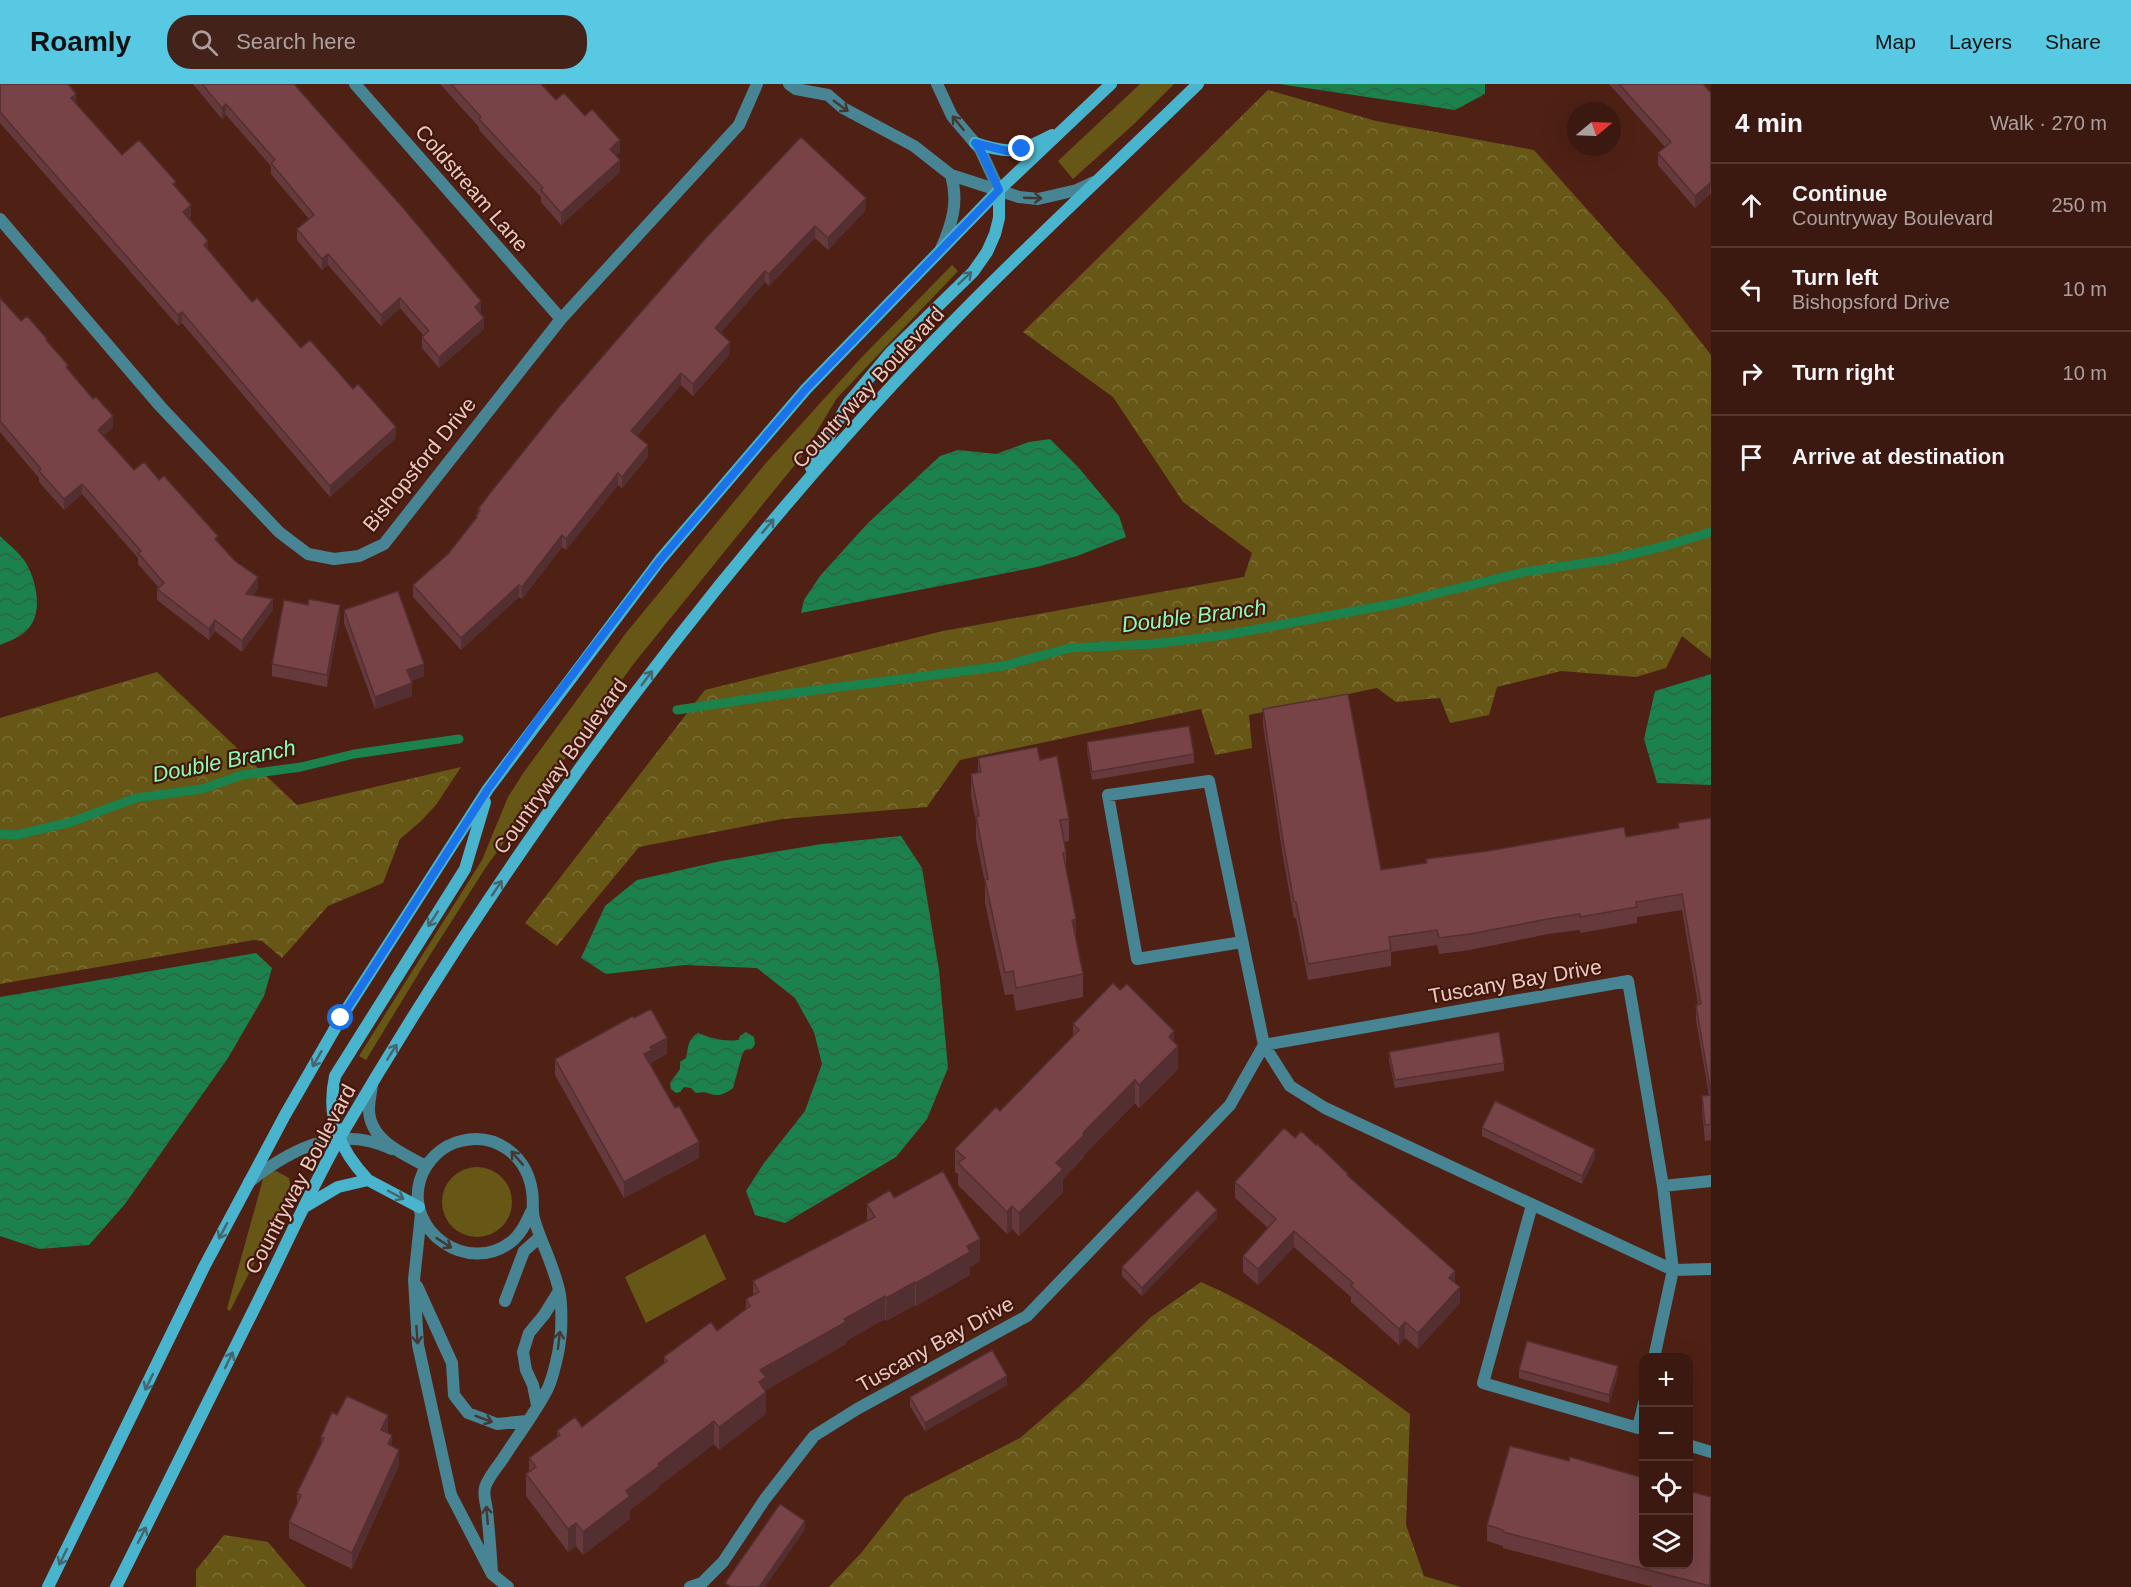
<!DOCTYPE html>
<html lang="en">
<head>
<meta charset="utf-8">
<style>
  :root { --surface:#3b1910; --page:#422219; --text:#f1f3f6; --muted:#aca09f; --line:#543830; --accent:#58c9e3 }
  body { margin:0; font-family:Helvetica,sans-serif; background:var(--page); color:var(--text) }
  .controls { position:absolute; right:18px; bottom:18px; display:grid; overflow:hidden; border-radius:12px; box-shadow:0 6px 24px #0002 }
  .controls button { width:54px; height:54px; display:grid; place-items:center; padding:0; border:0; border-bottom:2px solid var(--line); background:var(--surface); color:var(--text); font:30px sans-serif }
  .compass { position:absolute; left:1567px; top:18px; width:54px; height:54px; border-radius:50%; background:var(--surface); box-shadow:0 6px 24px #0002; rotate:71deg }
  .stop { position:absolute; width:18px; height:18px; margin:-14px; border:4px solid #1a73e8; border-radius:50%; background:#fff }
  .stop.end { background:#1a73e8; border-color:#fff; box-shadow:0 2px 6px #0008 }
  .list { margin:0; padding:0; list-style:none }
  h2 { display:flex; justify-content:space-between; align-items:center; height:78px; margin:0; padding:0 24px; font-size:26px }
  h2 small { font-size:20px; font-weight:400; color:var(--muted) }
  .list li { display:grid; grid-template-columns:39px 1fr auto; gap:18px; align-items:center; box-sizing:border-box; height:84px; padding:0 24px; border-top:2px solid var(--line) }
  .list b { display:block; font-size:22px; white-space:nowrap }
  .list p { margin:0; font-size:20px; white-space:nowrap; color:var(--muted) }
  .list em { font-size:20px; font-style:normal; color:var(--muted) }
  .icon { flex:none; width:33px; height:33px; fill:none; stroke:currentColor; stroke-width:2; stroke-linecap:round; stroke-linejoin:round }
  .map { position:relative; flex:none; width:1711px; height:1503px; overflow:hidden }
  header { display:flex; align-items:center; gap:36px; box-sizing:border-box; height:84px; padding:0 30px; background:var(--accent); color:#111 }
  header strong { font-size:28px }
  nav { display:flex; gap:33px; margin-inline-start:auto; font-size:21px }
  .search { width:420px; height:54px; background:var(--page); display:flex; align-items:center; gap:15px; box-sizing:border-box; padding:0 21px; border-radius:24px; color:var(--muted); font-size:22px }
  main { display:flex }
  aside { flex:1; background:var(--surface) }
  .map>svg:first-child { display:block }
  .grass { fill:#665716 }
  .forest { fill:url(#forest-crowns) }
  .water { fill:url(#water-waves) }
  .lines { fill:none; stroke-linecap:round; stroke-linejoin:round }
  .stream { stroke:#1b814d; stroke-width:9 }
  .street { stroke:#478594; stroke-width:12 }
  .secondary { stroke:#49b4cd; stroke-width:12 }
  .wall { fill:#663a3d }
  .shaded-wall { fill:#532f32 }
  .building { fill:#774347; stroke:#532f32; stroke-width:1.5 }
  .oneway { stroke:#443734 }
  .oneway2 { stroke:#46656c }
  .route { stroke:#1a73e8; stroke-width:8 }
  .labels { text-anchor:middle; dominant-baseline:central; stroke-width:4.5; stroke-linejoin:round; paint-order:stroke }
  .street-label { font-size:21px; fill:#e8cac1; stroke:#43160b }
  .water-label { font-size:22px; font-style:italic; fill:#88fcb6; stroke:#43160b }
</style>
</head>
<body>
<header>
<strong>Roamly</strong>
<div class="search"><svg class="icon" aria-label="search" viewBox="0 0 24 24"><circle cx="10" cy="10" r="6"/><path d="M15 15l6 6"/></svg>Search here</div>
<nav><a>Map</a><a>Layers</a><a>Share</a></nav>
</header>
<main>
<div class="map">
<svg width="1711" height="1503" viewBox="0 0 1711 1503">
  <defs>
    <pattern id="forest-crowns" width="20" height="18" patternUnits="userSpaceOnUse" patternTransform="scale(1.5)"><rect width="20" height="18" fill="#665716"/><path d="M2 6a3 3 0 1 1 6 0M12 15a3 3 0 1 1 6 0" fill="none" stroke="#7c6e36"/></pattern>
    <pattern id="water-waves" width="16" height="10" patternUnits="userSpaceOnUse" patternTransform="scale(1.5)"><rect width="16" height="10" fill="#1b814d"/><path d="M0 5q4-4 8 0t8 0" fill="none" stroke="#2c6645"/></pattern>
  </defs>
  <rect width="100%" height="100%" fill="#4f2115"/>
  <!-- grass -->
  <path class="grass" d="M1140,0H1174L1134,40L1073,95L1058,77Z
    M952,181L958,187L837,314L802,372L635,578L486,783L425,879L366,976L359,972L482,776L508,713L524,688L626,549L765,380L861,274Z
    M442 1118a35 35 0 1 1 70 0a35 35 0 1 1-70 0Z
    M276,1087L289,1094L291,1106L230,1227L227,1225L263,1095L269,1088Z
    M705,1150L726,1195L646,1239L625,1193Z"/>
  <!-- forest -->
  <path class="forest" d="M1268,6L1376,37L1534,66L1668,216L1711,271V575L1682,552L1666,584L1636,593L1561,587L1497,603L1489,631L1450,639L1440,614L1396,618L1377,604L1249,631L1252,664L1215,671L1201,625L960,676L927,723L782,735L639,763L557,862L525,839L705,606L943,547L1244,493L1252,469L1183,418L1113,313L1023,248Z
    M157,588L297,721L461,683L436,721L420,738L400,755L383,799L328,822L282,874L262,857L254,856L0,900V634Z
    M1201,1198C1276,1231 1344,1281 1410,1330L1406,1441L1424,1492L1461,1503H829L862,1468L905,1413L1020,1354L1079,1303L1151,1233Z
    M224,1451L268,1458L306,1503H196V1486Z"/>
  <!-- water -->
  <path class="water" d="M1279,0H1485V10L1455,26Z
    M1050,355L1078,383L1119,432L1126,453L1077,472L1037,483L801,529L804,516L820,492L867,440L940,372L958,366L996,370L1029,358Z
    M0,452C8,460 20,469 26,479C38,500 45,536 21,551C15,555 7,558 0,561Z
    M1711,590V701L1657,699L1644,655L1655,607Z
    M901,752L922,784L939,886L948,984L927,1035L896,1073L785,1139L755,1131L746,1107L764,1079L805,1027L822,980L814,948L795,914L757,884L685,881L606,890L581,874L605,822L637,796L721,777L822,760Z
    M256,869L272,884L264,912L228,974L125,1120L89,1161L39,1165L0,1152V913Z
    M746,948L754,953L755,960L752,965L745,966L742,971L733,1004C712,1019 714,1005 696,1009L691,1004L684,1003L680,1008L676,1009L671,1005L670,999L680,985V978L686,974C689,962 687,956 698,949C712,954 723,958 738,956L740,952Z"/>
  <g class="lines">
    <!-- stream -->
    <path class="stream" d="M677,626L770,612L1003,582L1070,564L1153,560L1225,551L1398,519L1524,488L1606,476L1661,463L1711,448
      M0,750L16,751L71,738L136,714L202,705L242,691L301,683L354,670L459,655"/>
    <!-- street -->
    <path class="street" d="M355,0L561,235
      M789,0L796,5L828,11L843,24L914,62L951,91L1019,113L1038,115L1077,106L1094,98
      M937,0L952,32L980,65L999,106
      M0,135L160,322L279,448L308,470L334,475L359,472L384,460L561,235L739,41L757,0
      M941,165C952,140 959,118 951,91
      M1242,858L1137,875L1108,711L1209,697L1264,961L1628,897L1663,1102L1711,1097
      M372,1001C371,1009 369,1017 369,1025C369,1056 403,1070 426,1082
      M249,1098C292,1064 339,1040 392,1065
      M1532,1121L1483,1299L1638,1344L1644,1319
      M421,1130L414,1196L418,1261L451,1411L492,1490L508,1503
      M417,1202L452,1279L454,1311L468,1329L497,1340L527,1337
      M505,1217L524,1167L540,1153
      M1654,1274L1673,1186L1663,1102
      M537,1321L533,1301L526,1286L523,1268L529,1249L544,1231L559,1207
      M1688,1361L1711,1368
      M492,1490C491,1469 489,1448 487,1426C486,1420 483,1410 485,1404C486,1396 499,1381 504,1373C518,1351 536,1328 548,1304C553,1293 559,1268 560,1256C562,1244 562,1218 559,1206C554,1183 542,1160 535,1138C531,1127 534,1118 532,1107C527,1072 496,1048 461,1057C442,1061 426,1077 420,1096C405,1148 468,1191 511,1158C521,1150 526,1139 531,1128
      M690,1503L702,1499L723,1478L765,1415L814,1352L857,1325L1027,1232L1230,1021L1264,961L1290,1002L1325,1024L1673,1186L1711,1185"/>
    <!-- secondary -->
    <path class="secondary" d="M975,59C1010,71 1020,68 1052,51
      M811,384L849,318L890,269L973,188L987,168L995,150L999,134V106
      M368,1096C339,1065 326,1034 335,992L465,785L485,718
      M306,1122L338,1103L368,1096L419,1123
      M48,1503L204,1183L285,1031L341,934L488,705L660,476L806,305L999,106L1111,0
      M116,1503C166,1402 216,1302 266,1201C291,1151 314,1098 342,1050C500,780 685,525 897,296C993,193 1097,98 1198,0"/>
  </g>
  <!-- wall -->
  <path class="wall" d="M0,0L76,19L122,71L176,104L191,132L189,134L208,166L252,218L396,354L330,413L182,239L178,242L0,39Z
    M193,0H294L481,228L480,229L484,245L439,284L422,264V253L424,252L400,224L381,242L328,181L322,186L297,156V145L309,135L271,90V82L226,31L222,35Z
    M440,0H541L556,16L585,32L620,68L616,71L620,88L561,141L541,118V113L479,46V43Z
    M1609,0H1703L1711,9V111L1710,110L1695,124L1658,81V69L1665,63Z
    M866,126L828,166L815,154L769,202L765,198L720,249L730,270L693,312L681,301L637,352L648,373L622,404L618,401L566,466L562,463L522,515L519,513L461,566L413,513V501L448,470L476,434V432L478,428V425L705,155Z
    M0,214L21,237L47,257L113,343L103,352L134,386L159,396L218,459L258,504L253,511L273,526L242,568L215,547L209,556L157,516V505L159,504L138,480V474L82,410L64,426L39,398V394L0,348Z
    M344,526L424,592L411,597L412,612L375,625L344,539Z
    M340,533L327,603L272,592V580Z
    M1263,625L1381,786L1426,779V775L1626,753L1678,744V739L1711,734V1056L1705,1057L1702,1027V1012L1709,1011L1696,936V921L1698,920L1682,826L1637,833V839L1580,849V846L1548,850L1470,866L1439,870L1437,861L1391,868V882L1308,896L1296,834H1294L1283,773L1263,641Z
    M1087,658L1194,670V679L1092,696L1087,667Z
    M978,674L1040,676L1069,735V757L1064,758L1066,768V786L1076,856L1083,890V913L1016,927L1013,910L1005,911L985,819V799L976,755V738L971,712V690L978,688Z
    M634,934L667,970L652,978L651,982L699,1074L624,1114L555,991V975Z
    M1073,940L1174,958L1178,985L1139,1024L1135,1019L1084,1071V1073L1063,1095V1108L1019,1152L1012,1145L1007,1150L958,1101V1090L955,1088V1065L1000,1027L1073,952Z
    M1389,968L1504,979V987L1395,1004L1389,976Z
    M1482,1044L1595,1074L1582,1100L1482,1052Z
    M1295,1054L1348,1093L1455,1199L1460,1219L1418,1265L1405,1254L1399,1261L1351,1218V1213L1294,1163L1258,1201L1243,1188V1172L1268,1144L1235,1114V1098Z
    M894,1114L980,1177L970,1183V1191L916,1222L915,1221L886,1237L885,1235L846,1257V1260L766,1306V1330L719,1366L714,1360L659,1402V1404L630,1426V1435L583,1471L576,1462L568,1468L526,1412V1390L529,1388V1374L557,1353V1347L582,1343L664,1279V1273L717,1247L746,1225V1215L753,1212V1197L867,1137V1120Z
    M1217,1134L1142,1212L1122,1192V1183Z
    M1519,1286L1618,1290L1609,1319L1519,1294Z
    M1007,1301L925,1347L910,1322V1313Z
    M388,1347L387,1349L399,1381L352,1485L289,1454V1438L297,1419V1409L321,1360V1353Z
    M1487,1441L1689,1480L1711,1503H1653L1503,1464V1462L1487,1457Z"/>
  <!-- shaded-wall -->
  <path class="shaded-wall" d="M76,10V21L71,14Z
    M226,20V31L222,35V24Z
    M620,56V68L610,77V65Z
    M620,76V88L561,141V129Z
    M1710,99V110L1695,124V112Z
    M866,114V126L828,166V154Z
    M191,121V132L183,139V128Z
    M815,142V154L769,202V190Z
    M208,157V168L204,161Z
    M328,170V181L322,186V175Z
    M765,187V198L715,256V244Z
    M400,214V224L381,242V231Z
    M481,217V228L475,233V223Z
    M182,228V239L178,242V231Z
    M484,234V245L439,284V273Z
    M730,258V270L693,312V300Z
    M681,289V301L631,359V347Z
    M113,332V343L98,357V346Z
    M396,343V354L330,413V402Z
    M648,361V373L622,404V393Z
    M618,389V401L566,466V455Z
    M82,400V410L64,426V415Z
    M562,451V463L522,515V503Z
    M258,493V504L246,521V510Z
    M519,501V513L461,566V554Z
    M273,515V526L242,568V557Z
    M340,521V533L327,603V591Z
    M215,536V547L209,556V545Z
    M424,580V592L407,598V586Z
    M412,599V612L375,625V613Z
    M1076,835V858L1072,836Z
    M1174,947V966L1178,962V985L1139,1024V1001L1169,953Z
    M667,954V970L652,978V982L644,986V970L650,963Z
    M1135,996V1019L1084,1071V1073L1063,1095V1108L1019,1152V1129L1056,1079L1083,1049Z
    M699,1058V1074L624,1114V1098Z
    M1595,1065V1074L1582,1100V1092Z
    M1012,1122V1145L1007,1150V1128Z
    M1217,1126V1134L1142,1212V1204Z
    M1294,1147V1163L1258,1201V1185Z
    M980,1155V1177L970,1183V1191L916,1222V1199L967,1162Z
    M1455,1187V1203L1449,1194Z
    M915,1198V1221L886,1237V1214Z
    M1460,1203V1219L1418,1265V1249Z
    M885,1212V1235L846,1257V1260L766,1306V1330L719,1366V1343L760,1286L844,1235Z
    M1405,1238V1254L1399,1261V1245Z
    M1618,1282V1290L1609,1319V1311Z
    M1007,1292V1301L925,1347V1339Z
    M388,1331V1347L381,1362V1346Z
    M714,1337V1360L659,1402V1404L630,1426V1435L583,1471V1448L626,1407L658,1380Z
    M392,1351V1367L388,1360Z
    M399,1366V1381L352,1485V1469Z
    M805,1437V1446L765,1503H759Z
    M576,1439V1462L568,1468V1445Z"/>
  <!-- building -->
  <path class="building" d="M0,0H68L76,10L71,14L122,71L139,56L176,98L173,100L191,121L183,128L208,157L204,161L252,218L257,214L301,264L310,256L353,305L358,300L396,343L330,402L182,228L178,231L0,28Z
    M202,0H294L404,125L481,217L475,223L484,234L439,273L422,253L429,247L400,214L381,231L328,170L322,175L297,145L314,131L271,79L275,76L226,20L222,24Z
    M451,0H541L556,16L564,9L585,32L592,25L620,56L610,65L620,76L561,129L541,106L543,104L479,35L481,33Z
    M1619,0H1703L1711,9V100L1710,99L1695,112L1658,69L1671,58Z
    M801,53L866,114L828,154L815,142L769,190L765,187L715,244L730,258L693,300L681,289L631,347L648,361L622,393L618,389L566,455L562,451L522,503L519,501L461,554L413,501L448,470L477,433L476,432L480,426L478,425L491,408L559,323L628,243L705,155Z
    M0,214L21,237L27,232L47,255L46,256L68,281L66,283L93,315L96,313L113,332L98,346L134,386L144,378L159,396L164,392L218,452L215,455L235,477L258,493L246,510L273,515L242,557L215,536L209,545L157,505L164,499L138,469L141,467L82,400L64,415L39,387L41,385L0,337Z
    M398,507L424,580L407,586L412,599L375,613L344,526Z
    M309,515L340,521L327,591L272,580L284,516L308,521Z
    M1348,610L1381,786L1427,779L1426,775L1488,767L1624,743L1626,753L1679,744L1678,739L1711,734V1010L1696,921L1701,920L1682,810L1636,818L1637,823L1580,833V830L1548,835L1470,850L1439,854L1437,846L1389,853L1391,866L1308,880L1296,818H1294L1283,757L1263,625Z
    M1189,642L1194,670L1092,688L1087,658Z
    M1037,663L1040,676L1057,672L1069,735L1060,736L1066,768L1063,769L1076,835L1072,836L1083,890L1016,904L1013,887L1005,889L985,796L988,795L976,732H979L971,690L981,688L978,674Z
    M1113,899L1120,906L1127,900L1174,947L1169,953L1178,962L1139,1001L1135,996L1083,1049L1084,1051L1056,1079L1063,1085L1019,1129L1012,1122L1007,1128L958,1079L965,1074L955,1065L996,1023L1000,1027L1079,946L1073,940Z
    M651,925L667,954L650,963L652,966L644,970L675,1024L679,1022L699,1058L624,1098L555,975L633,932L634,934Z
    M1499,948L1504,979L1395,996L1389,968Z
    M1711,1011V1040L1705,1041L1702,1012Z
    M1495,1017L1595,1065L1582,1092L1482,1044Z
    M1284,1044L1295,1054L1301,1047L1316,1061L1317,1060L1348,1090L1347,1091L1455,1187L1449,1194L1460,1203L1418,1249L1405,1238L1399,1245L1351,1202L1353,1199L1294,1147L1258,1185L1243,1172L1276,1135L1235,1098Z
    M943,1087L980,1155L967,1162L970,1168L916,1199L915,1198L886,1214L885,1212L844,1235L846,1238L760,1286L766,1293L759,1298L766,1308L719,1343L714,1337L658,1380L659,1382L626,1407L630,1412L583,1448L576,1439L568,1445L526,1390L536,1383L529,1374L560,1351L557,1347L575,1333L582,1343L667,1277L664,1273L711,1238L717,1247L750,1222L746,1215L759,1208L753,1197L875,1133L867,1120L890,1106L894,1114Z
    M1197,1106L1217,1126L1142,1204L1122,1183Z
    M1527,1257L1618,1282L1609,1311L1519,1286Z
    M992,1266L1007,1292L925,1339L910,1313Z
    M347,1312L388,1331L381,1346L392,1351L388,1360L399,1366L352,1469L289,1438L301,1411L297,1409L324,1354L321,1353L332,1328L337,1331Z
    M1510,1362L1569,1377L1570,1373L1644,1394V1480H1689V1407L1711,1413L1710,1502L1503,1448V1446L1487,1441Z
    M780,1420L805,1437L759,1503H731L725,1499Z"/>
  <!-- one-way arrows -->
  <defs><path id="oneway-shaft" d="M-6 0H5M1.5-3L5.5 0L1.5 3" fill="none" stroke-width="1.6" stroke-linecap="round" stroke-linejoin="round" transform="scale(1.5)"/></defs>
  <g class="oneway">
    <use href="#oneway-shaft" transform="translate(841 22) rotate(36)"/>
    <use href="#oneway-shaft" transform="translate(958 39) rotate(-129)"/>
    <use href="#oneway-shaft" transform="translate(1033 114) rotate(2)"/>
    <use href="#oneway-shaft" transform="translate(517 1074) rotate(-131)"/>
    <use href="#oneway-shaft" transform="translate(444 1159) rotate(33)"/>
    <use href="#oneway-shaft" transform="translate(417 1251) rotate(86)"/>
    <use href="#oneway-shaft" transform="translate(559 1256) rotate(-83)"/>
    <use href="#oneway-shaft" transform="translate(484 1335) rotate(21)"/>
    <use href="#oneway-shaft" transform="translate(487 1431) rotate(-95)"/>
  </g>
  <g class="oneway2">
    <use href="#oneway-shaft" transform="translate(965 194) rotate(-43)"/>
    <use href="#oneway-shaft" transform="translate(768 442) rotate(-50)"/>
    <use href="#oneway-shaft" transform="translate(647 594) rotate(-53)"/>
    <use href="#oneway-shaft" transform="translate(497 804) rotate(-56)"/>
    <use href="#oneway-shaft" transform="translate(433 835) rotate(123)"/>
    <use href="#oneway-shaft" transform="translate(392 968) rotate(-58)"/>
    <use href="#oneway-shaft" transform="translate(317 975) rotate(120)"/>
    <use href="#oneway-shaft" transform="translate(396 1111) rotate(28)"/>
    <use href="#oneway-shaft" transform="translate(223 1147) rotate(118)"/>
    <use href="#oneway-shaft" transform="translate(229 1276) rotate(-64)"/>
    <use href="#oneway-shaft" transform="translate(149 1298) rotate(116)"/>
    <use href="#oneway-shaft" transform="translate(142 1451) rotate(-63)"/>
    <use href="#oneway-shaft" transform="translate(63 1473) rotate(116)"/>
  </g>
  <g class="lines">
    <!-- route -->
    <path class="route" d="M341,934L488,705L538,636L660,476L806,305L999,106L980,65L975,59L1007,67L1022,65"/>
  </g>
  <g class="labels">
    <!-- street labels -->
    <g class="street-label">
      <text transform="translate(472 104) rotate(49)">Coldstream Lane</text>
      <text transform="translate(868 303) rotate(-47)">Countryway Boulevard</text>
      <text transform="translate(419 380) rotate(-51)">Bishopsford Drive</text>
      <text transform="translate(560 682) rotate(-54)">Countryway Boulevard</text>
      <text transform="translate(1515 897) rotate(-10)">Tuscany Bay Drive</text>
      <text transform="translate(300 1095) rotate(-62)">Countryway Boulevard</text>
      <text transform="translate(935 1260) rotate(-29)">Tuscany Bay Drive</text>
    </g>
    <!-- water labels -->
    <g class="water-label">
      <text transform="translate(1194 532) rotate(-7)">Double Branch</text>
      <text transform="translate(224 677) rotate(-11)">Double Branch</text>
    </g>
  </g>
</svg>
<div class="controls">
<button>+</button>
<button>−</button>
<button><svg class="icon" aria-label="locate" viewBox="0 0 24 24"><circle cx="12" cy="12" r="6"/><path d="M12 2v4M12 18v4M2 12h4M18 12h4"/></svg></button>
<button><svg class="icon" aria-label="layers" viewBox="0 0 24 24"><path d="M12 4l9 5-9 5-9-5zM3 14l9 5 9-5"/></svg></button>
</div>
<svg class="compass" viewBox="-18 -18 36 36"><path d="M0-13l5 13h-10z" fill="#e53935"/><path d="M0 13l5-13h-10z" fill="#aca09f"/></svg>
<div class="stop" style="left:341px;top:934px"></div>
<div class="stop end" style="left:1022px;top:65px"></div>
</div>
<aside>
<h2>4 min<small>Walk · 270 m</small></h2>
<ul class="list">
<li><svg class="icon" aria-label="ahead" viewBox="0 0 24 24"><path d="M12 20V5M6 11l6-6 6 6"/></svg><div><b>Continue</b><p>Countryway Boulevard</p></div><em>250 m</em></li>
<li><svg class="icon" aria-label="left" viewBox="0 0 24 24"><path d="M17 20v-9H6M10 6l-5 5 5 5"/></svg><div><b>Turn left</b><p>Bishopsford Drive</p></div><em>10 m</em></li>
<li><svg class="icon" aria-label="right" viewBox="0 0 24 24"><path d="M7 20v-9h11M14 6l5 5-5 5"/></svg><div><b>Turn right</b></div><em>10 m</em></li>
<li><svg class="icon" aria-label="arrive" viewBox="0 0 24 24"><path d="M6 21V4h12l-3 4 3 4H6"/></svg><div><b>Arrive at destination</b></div></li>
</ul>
</aside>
</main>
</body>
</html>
